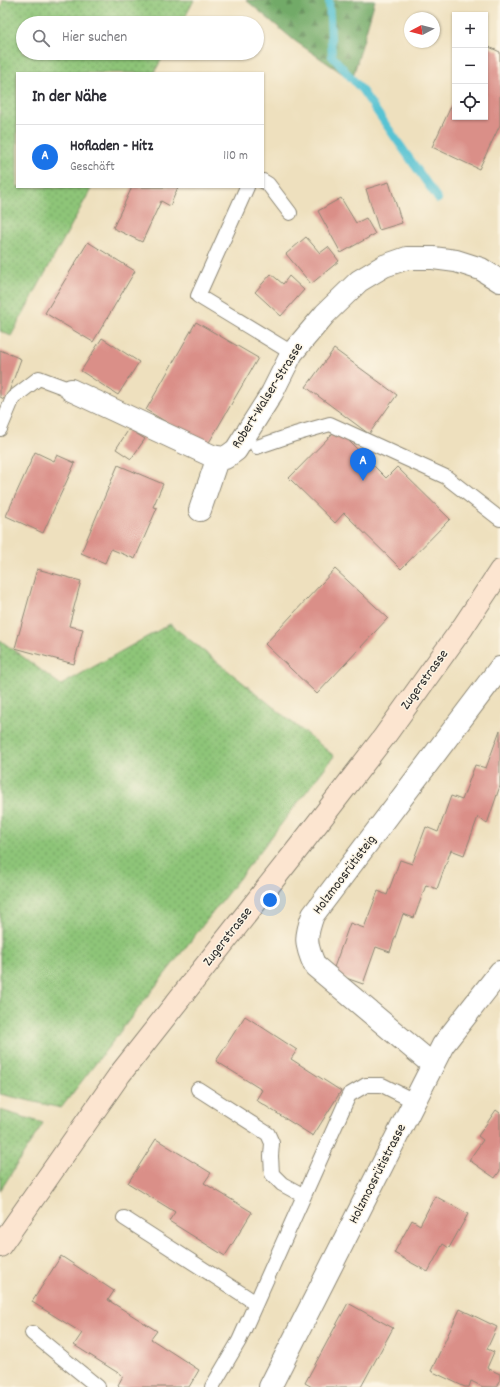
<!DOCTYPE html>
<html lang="de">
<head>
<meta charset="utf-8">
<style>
  :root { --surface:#fff; --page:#f2f2f3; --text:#2b2b33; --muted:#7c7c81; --line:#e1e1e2; --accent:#1a73e8 }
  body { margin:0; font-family:Dekko,sans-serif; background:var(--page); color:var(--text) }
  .controls { position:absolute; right:12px; top:12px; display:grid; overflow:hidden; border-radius:0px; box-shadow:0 1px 3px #0004 }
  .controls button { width:36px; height:36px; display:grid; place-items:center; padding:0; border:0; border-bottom:1px solid var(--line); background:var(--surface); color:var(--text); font:20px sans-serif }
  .compass { position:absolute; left:404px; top:12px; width:36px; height:36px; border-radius:50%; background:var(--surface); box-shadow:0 1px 3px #0004; rotate:263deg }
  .you { position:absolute; left:270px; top:900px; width:14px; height:14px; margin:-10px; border:3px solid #fff; border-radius:50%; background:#1a73e8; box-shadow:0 0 0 6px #1a73e833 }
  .badge { display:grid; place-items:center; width:26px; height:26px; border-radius:50%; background:var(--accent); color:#fff; font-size:13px; font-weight:700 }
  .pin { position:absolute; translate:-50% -33px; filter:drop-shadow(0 1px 2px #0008) }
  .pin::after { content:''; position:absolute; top:21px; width:14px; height:12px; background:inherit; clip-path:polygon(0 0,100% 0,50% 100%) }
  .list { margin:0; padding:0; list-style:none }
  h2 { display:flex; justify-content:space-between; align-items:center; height:52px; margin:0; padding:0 16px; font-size:17px }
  h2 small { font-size:13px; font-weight:400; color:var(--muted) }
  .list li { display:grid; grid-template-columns:26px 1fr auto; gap:12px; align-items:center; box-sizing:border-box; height:64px; padding:0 16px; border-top:1px solid var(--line) }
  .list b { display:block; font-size:15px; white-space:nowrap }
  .list p { margin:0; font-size:13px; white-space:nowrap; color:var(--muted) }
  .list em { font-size:13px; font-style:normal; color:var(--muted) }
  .icon { flex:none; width:22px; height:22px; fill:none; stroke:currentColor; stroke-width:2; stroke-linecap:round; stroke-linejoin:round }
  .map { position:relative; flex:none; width:500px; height:1387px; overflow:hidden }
  .search { position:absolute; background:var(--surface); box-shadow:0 1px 3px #0004; left:16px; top:16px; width:248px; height:44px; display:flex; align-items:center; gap:10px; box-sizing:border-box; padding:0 14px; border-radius:22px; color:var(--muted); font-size:15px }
  .panel { position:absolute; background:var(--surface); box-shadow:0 1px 3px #0004; left:16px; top:72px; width:248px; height:116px; border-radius:0px }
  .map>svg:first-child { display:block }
  .grass { fill:url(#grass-dots); stroke:#5c7852 }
  .forest { fill:url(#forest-firs); stroke:#4e6a4a }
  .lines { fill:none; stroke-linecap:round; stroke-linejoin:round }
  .stream { stroke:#58c3d3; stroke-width:8 }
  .building { fill:#da8f88 }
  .lane-casing { stroke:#8c8674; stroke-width:16 }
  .street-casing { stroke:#8c8674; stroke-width:24 }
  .secondary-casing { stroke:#8c8674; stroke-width:24 }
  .lane { stroke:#fff; stroke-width:14 }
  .street { stroke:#fff; stroke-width:22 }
  .secondary { stroke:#fce5d0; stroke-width:22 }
  .labels { text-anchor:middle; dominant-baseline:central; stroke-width:3; stroke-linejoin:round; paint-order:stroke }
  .street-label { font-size:14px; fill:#2b2b2b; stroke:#fcf5e5 }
</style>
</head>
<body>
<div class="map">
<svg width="500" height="1387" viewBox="0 0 500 1387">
  <defs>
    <pattern id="grass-dots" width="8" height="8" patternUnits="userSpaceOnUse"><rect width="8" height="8" fill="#8ec578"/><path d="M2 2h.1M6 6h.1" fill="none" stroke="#74a063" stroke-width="1.8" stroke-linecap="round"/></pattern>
    <pattern id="forest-firs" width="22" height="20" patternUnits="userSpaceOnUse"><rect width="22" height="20" fill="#72aa68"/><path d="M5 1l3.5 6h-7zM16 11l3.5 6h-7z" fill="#5e8b56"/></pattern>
  </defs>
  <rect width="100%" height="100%" fill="#fcf5e5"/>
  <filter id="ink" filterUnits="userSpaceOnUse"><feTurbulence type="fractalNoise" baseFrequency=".025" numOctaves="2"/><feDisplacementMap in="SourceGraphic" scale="8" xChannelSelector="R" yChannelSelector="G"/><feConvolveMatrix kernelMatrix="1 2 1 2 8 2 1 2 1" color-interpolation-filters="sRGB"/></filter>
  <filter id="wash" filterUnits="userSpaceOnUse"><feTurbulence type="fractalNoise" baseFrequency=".012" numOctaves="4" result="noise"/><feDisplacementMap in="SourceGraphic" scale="16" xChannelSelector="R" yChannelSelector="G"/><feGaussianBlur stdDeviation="0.9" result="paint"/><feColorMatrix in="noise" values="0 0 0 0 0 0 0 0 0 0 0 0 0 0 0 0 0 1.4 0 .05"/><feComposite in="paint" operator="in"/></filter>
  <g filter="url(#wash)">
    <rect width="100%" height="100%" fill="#eee0be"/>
    <!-- grass -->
    <path class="grass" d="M3,0H194L182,23H23V53H165L154,73H17V187H92L11,336L0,331V11Z
      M170,624L334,756L61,1108L0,1094V640L61,685Z
      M0,1110L43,1123L0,1191Z"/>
    <!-- forest -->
    <path class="forest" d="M246,0H375L352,80L295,41Z"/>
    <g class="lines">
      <!-- stream -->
      <path class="stream" d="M329,0L332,56L361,89L438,199"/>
    </g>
    <g id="blocks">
      <!-- building -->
      <path class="building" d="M485,45L500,52V125L479,169L432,147L455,98V117H485Z
        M389,182L402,223L379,230L366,189Z
        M132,187H178L170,206L161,201L142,242L113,228Z
        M341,198L356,223L366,218L375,234L341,253L318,211Z
        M306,237L320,253L328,247L339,261L311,284L286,254Z
        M88,242L135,271L93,342L45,313Z
        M271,274L283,284L289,276L304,290L281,316L255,292Z
        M196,322L258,358L207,446L146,410Z
        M102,338L139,362L118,395L81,371Z
        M334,349L397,395L369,434L306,387Z
        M0,350L21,359L6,400L0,397Z
        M129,429L145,439L131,459L116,449Z
        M337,429L386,478L397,467L450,519L401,569L344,513L335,523L289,478Z
        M35,452L54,461L57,455L75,463L43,533L6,516Z
        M118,465L163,484L153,507L157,508L135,559L111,549L105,563L81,553Z
        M37,569L81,581L69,626L83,629L74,664L15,648Z
        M335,569L388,618L317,694L265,644Z
        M500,730V786L487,824L478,817L464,855L451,850L437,889L426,885L414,918L403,914L390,952L376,947L363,984L332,973L350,923L364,928L378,891L387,895L400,860L412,864L426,827L438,832L451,796L462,800L475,765L486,768Z
        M245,1016L297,1050L291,1059L341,1091L313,1136L256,1100L262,1090L216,1061Z
        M496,1110L500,1113V1171L495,1178L469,1160L483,1140L478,1136Z
        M156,1139L211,1173L204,1183L252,1212L225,1256L169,1221L175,1212L128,1183Z
        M435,1196L468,1214L449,1248L443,1244L428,1272L394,1253L412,1220L420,1225Z
        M61,1256L114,1291L108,1300L157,1331L151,1339L199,1370L189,1387H120L118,1385L123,1376L74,1345L82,1333L32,1302Z
        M348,1303L393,1328L361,1387H312L305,1383Z
        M460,1309L497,1327L487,1349L494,1352L487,1368L500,1374V1381L497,1387H483L471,1381L469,1387H465L431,1371Z"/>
    </g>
  </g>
  <g filter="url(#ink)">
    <use href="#blocks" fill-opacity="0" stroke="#8c8674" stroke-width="1"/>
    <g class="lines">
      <!-- lane casing -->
      <g class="lane-casing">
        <path id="lane" d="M263,181L268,184L290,213
          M247,187L198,296L292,353
          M0,429L13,398L39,378L71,390
          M257,447L295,434L330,424L446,477L500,519
          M198,1089L268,1134L272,1143L271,1156L272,1174L282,1184L304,1196
          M124,1218L256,1303
          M32,1333L98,1387
          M212,1387L239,1341L349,1095L366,1085H382L414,1101"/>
      </g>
      <!-- street casing -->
      <g class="street-casing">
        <path id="street" d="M71,390L212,456L225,458L236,450L272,393L292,353L325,314L359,281L384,266L407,258H433L456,261L481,269L500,281
          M200,510L218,457
          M433,1065L315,966C305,944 305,937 313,915L500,668
          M270,1387L443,1045L500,972"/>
      </g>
      <!-- secondary casing -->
      <g class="secondary-casing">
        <path id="secondary" d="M0,1246L120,1074L300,846L384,737L463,627L500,571"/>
      </g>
      <!-- lane -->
      <use href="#lane" class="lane"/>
      <!-- street -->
      <use href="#street" class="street"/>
      <!-- secondary -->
      <use href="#secondary" class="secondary"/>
    </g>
  </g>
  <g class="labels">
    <!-- street labels -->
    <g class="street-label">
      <text transform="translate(268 396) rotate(-58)">Robert-Walser-Strasse</text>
      <text transform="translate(425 680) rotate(-54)">Zugerstrasse</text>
      <text transform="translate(345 875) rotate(-53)">Holzmoosrütisteig</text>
      <text transform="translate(228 937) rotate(-52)">Zugerstrasse</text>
      <text transform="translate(378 1174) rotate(-63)">Holzmoosrütistrasse</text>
    </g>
  </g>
</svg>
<div class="controls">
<button>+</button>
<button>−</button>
<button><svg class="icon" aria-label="locate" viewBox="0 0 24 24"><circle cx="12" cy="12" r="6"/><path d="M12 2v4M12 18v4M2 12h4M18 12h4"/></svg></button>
</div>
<svg class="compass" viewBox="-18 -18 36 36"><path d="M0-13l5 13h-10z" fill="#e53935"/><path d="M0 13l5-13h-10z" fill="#7c7c81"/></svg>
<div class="you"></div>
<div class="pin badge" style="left:363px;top:481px">A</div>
<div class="search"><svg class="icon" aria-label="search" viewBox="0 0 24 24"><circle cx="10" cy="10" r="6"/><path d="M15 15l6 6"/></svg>Hier suchen</div>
<section class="panel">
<h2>In der Nähe<small></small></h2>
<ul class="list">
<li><span class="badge">A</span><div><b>Hofladen - Hitz</b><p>Geschäft</p></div><em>110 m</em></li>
</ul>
</section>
</div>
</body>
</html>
